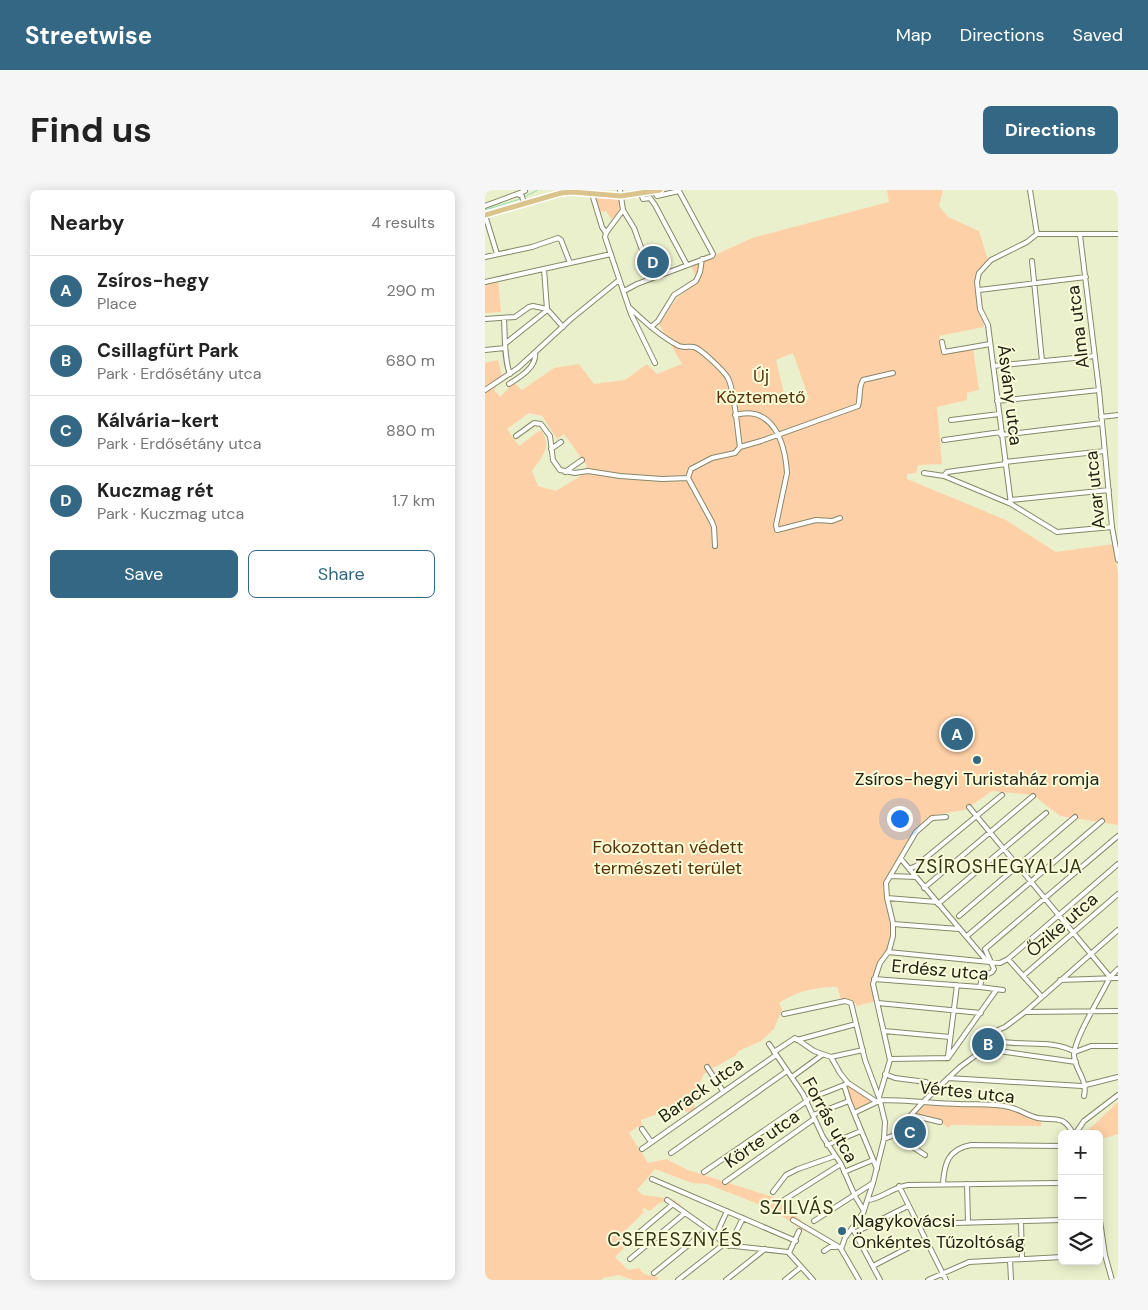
<!DOCTYPE html>
<html lang="en">
<head>
<meta charset="utf-8">
<style>
  :root { --surface:#fff; --page:#f6f6f6; --text:#222; --muted:#767676; --line:#e0e0e0; --accent:#336783 }
  body { margin:0; font-family:"DM Sans",sans-serif; background:var(--page); color:var(--text) }
  .controls { position:absolute; right:15px; bottom:15px; display:grid; overflow:hidden; border-radius:8px; box-shadow:0 2px 12px #0003 }
  .controls button { width:45px; height:45px; display:grid; place-items:center; padding:0; border:0; border-bottom:1px solid var(--line); background:var(--surface); color:var(--text); font:25px sans-serif }
  .you { position:absolute; left:414px; top:628px; width:18px; height:18px; margin:-12px; border:4px solid #fff; border-radius:50%; background:#1a73e8; box-shadow:0 0 0 8px #1a73e833 }
  .badge { display:grid; place-items:center; width:32px; height:32px; border-radius:50%; background:var(--accent); color:#fff; font-size:16px; font-weight:700 }
  .pin { position:absolute; translate:-50% -50%; border:2px solid #fff; box-shadow:0 1px 5px #0006 }
  .list { margin:0; padding:0; list-style:none }
  h2 { display:flex; justify-content:space-between; align-items:center; height:65px; margin:0; padding:0 20px; font-size:21px }
  h2 small { font-size:16px; font-weight:400; color:var(--muted) }
  .list li { display:grid; grid-template-columns:32px 1fr auto; gap:15px; align-items:center; box-sizing:border-box; height:70px; padding:0 20px; border-top:1px solid var(--line) }
  .list b { display:block; font-size:19px; white-space:nowrap }
  .list p { margin:0; font-size:16px; white-space:nowrap; color:var(--muted) }
  .list em { font-size:16px; font-style:normal; color:var(--muted) }
  .actions { display:flex; gap:10px; padding:15px 20px }
  .actions a { flex:1; padding:11px 0; border:1px solid var(--accent); border-radius:8px; text-align:center; font-size:18px; color:var(--accent) }
  .actions .main { background:var(--accent); color:#fff }
  .icon { flex:none; width:28px; height:28px; fill:none; stroke:currentColor; stroke-width:2; stroke-linecap:round; stroke-linejoin:round }
  .map { position:relative; flex:none; width:633px; height:1090px; overflow:hidden; border-radius:8px }
  header { display:flex; align-items:center; gap:30px; box-sizing:border-box; height:70px; padding:0 25px; background:var(--accent); color:#fff }
  header strong { font-size:24px }
  nav { display:flex; gap:28px; margin-inline-start:auto; font-size:18px }
  .intro { display:flex; align-items:center; justify-content:space-between; box-sizing:border-box; height:120px; padding:0 30px }
  h1 { margin:0; font-size:35px }
  .button { padding:12px 22px; border-radius:8px; background:var(--accent); color:#fff; font-size:18px; font-weight:700 }
  main { display:flex; gap:30px; padding:0 30px }
  aside { flex:1; background:var(--surface); border-radius:8px; box-shadow:0 2px 12px #0003 }
  .map>svg:first-child { display:block }
  .green { fill:#fed0a7; fill-rule:evenodd }
  .lines { fill:none; stroke-linecap:round; stroke-linejoin:round }
  .stream { stroke:#8fdeb6; stroke-width:1 }
  .minor-casing { stroke:#858868; stroke-width:6 }
  .major-casing { stroke:#fff; stroke-width:8 }
  .minor { stroke:#fff; stroke-width:4 }
  .major { stroke:#dac48b; stroke-width:5 }
  .poi-dot { fill:#336783; stroke:#f9fdd9; stroke-width:2 }
  .labels { text-anchor:middle; dominant-baseline:central; stroke-width:4; stroke-linejoin:round; paint-order:stroke }
  .street-label { font-size:18px; fill:#212215; stroke:#f9fdd9 }
  .park-label { font-size:18px; fill:#583308; stroke:#f9fdd9 }
  .poi-label { font-size:18px; fill:#212215; stroke:#f9fdd9 }
  .neighbourhood-label { font-size:19px; letter-spacing:1px; fill:#333518; stroke:#f9fdd9 }
</style>
</head>
<body>
<header>
<strong>Streetwise</strong>
<nav><a>Map</a><a>Directions</a><a>Saved</a></nav>
</header>
<div class="intro"><h1>Find us</h1><a class="button">Directions</a></div>
<main>
<aside>
<h2>Nearby<small>4 results</small></h2>
<ul class="list">
<li><span class="badge">A</span><div><b>Zsíros-hegy</b><p>Place</p></div><em>290 m</em></li>
<li><span class="badge">B</span><div><b>Csillagfürt Park</b><p>Park · Erdősétány utca</p></div><em>680 m</em></li>
<li><span class="badge">C</span><div><b>Kálvária-kert</b><p>Park · Erdősétány utca</p></div><em>880 m</em></li>
<li><span class="badge">D</span><div><b>Kuczmag rét</b><p>Park · Kuczmag utca</p></div><em>1.7 km</em></li>
</ul>
<div class="actions"><a class="main">Save</a><a>Share</a></div>
</aside>
<div class="map">
<svg width="633" height="1090" viewBox="0 0 633 1090">
  <rect width="100%" height="100%" fill="#ebf0cc"/>
  <!-- green -->
  <path class="green" d="M402,0H458L454,16L463,27L494,41L503,70L492,80L499,137L454,146L457,163L488,158L494,200L482,203V210L452,217L457,274L433,275L431,283L422,284V289L521,330L571,362L628,354L633,384V635L575,626L548,605L507,601L480,620L450,625L427,643L398,695L406,738L405,756L388,789L391,811L372,816L371,813L356,809L352,797H347C327,798 311,802 294,813L297,819L289,839L276,851L254,861L250,866L232,876L226,878L219,884L213,896L209,920L207,922L183,920L156,930L157,937H152L144,943L163,973L181,969L203,980L288,1007L324,1037L321,1042L289,1021L263,1010L222,994L207,993L170,979L152,1000L158,1005L187,1009L196,1015L195,1017L185,1011L174,1013L165,1021L159,1018L157,1020L159,1022L140,1041L141,1044L136,1055L139,1058L130,1067L143,1080L154,1078L159,1084L173,1087L172,1090H148L134,1085L118,1088L116,1090H0V173L13,170L17,186L9,200L15,207L29,193L37,200L69,178L94,174L109,194L140,190L162,174L172,184L197,174L174,134L192,108L213,91L206,76L267,48L404,12ZM308,163L324,209L301,212L291,170ZM44,223L57,226L72,249L79,244L102,276L97,285L71,301L53,296L47,281C56,268 67,258 57,241H54L34,256L22,239Z
    M110,6L134,7C135,17 135,24 126,29L121,21L115,22Z
    M172,54L184,81L162,89L151,64Z
    M13,90L16,122L0,123V93Z
    M364,895L375,904L388,911L370,920L369,919L360,896Z
    M633,912V944L614,950V944H599Z
    M439,914L517,917L526,919L547,929H556V936L466,935L463,938L453,929L431,925L430,923Z"/>
  <g class="lines">
    <!-- stream -->
    <path class="stream" d="M39,7L53,0
      M0,20L35,9
      M620,1073L625,1088"/>
    <!-- minor casing -->
    <g class="minor-casing">
      <path id="minor" d="M135,0L138,20
        M545,0L552,44
        M32,4L37,6L39,14
        M107,4L117,37L121,43L120,47L146,124L170,173
        M156,4L158,9L165,8L170,15L202,75
        M0,16L40,1
        M138,20L149,38L157,60
        M0,25L12,64
        M121,43L138,20
        M552,44H633
        M595,45L614,200L627,337L633,370
        M0,67L47,57L73,48L76,50L85,73
        M547,71L557,171
        M59,79L62,119
        M0,92L126,64
        M494,100L601,87
        M139,101L152,94L227,66L228,64L194,1L172,6L169,1
        M145,118C160,132 176,147 194,156C199,158 204,156 209,157C216,159 239,181 243,188C250,202 252,239 255,257
        M19,128C20,144 19,170 25,184
        M0,129L30,127L44,117L48,116L62,119L78,137
        M166,137L173,131L189,105L211,91L215,82L217,69
        M457,152L459,162L505,154
        M21,153L61,121L62,119
        M0,160L20,158
        M508,176L610,166
        M24,194C35,187 52,177 50,163
        M0,200L33,178L86,129L134,90
        M512,211L614,200
        M250,225C288,215 300,252 302,283L291,335L292,340L331,330L347,331L355,328
        M616,227L633,225
        M466,230L514,224
        M516,245L617,233
        M31,246L49,233L56,234L65,246L68,270L75,280L90,283L103,281L135,286L177,289L203,288
        M459,250L516,242
        M66,259L76,252
        M520,272L620,261
        M80,282L97,270
        M439,283L459,286L526,314L572,342L627,337
        M459,286L462,282L521,274
        M525,310L624,300
        M526,314L503,135L495,119L492,92L494,83L506,70L542,52L552,44
        M230,356L229,337L227,332L203,288L206,279L227,268L250,263L255,257L276,251L373,216C376,207 373,198 378,190L408,183
        M484,617L625,787
        M416,669L501,770
        M424,679L431,676L517,605
        M406,686L431,687
        M439,698L548,606
        M402,708L452,712
        M453,714L561,623
        M474,726L590,627
        M408,734L474,739
        M482,746L617,631
        M403,762L515,773L523,769L633,674
        M523,769L557,807
        M538,786L633,704
        M389,789L495,797L518,800
        M575,790L633,788
        M495,797L497,787L507,782L509,779L500,759L633,646
        M393,813L496,823
        M540,822L633,821
        M299,824L360,811L366,813L380,870L393,905
        M399,841L465,847
        M503,848C531,859 563,847 590,862
        M312,850L371,834
        M284,854L318,904L338,947L356,974L370,1006L379,1021
        M498,860L500,861L521,862L591,872
        M289,862L310,848L329,861L346,867L355,883L363,893L392,912H394
        M590,862L606,856H633
        M463,866L472,795
        M346,867L378,860
        M463,868L512,799
        M405,869L463,868
        M222,877L238,901
        M400,884L410,888L441,892
        M307,887L337,865
        M463,888L597,896L633,887
        M363,893L359,895L364,911L392,979
        M599,906C603,889 590,881 589,865C589,848 617,805 625,787L633,779
        M321,910L359,895
        M394,910C421,910 447,913 474,914C491,915 508,913 524,917C534,919 543,926 553,928C569,931 579,924 588,944
        M369,923L392,912
        M328,925L364,911
        M426,925L455,932
        M157,939L166,952
        M413,944L417,950L440,965
        M590,944L599,931L633,905
        M399,949L415,943L426,925L438,912L475,877L498,860L506,843L520,837L540,822L633,740
        M342,955L376,941
        M157,959L291,865
        M186,963L302,881
        M219,982L322,911
        M359,982L388,970
        M167,989L311,1051
        M240,992L329,929
        M458,994C459,974 463,959 486,955L577,956
        M482,994L483,1033
        M414,996L461,1090
        M288,1002L301,985L313,979L350,966
        M182,1010L227,1042L240,1055L303,1062L328,1090
        M299,1010L356,974
        M383,1010C396,1009 408,997 423,995L577,993
        M614,1024L620,1065L627,1090
        M308,1030L354,1057
        M329,1031L388,993
        M536,1032L537,1069
        M432,1034L577,1030
        M369,1041L395,1090
        M371,1042L423,1016
        M231,1045L242,1021
        M143,1052L188,1014
        M244,1056L258,1028
        M339,1061L345,1057H351
        M304,1063L314,1041
        M145,1069L200,1023
        M525,1070L526,1090
        M388,1076L440,1049
        M169,1083L223,1039
        M193,1090L239,1054
        M241,1090L280,1059
        M300,1090L316,1077
        M374,1090L356,1059L360,1048L378,1023L388,993L399,949L400,932L394,907L405,870L388,794L395,773L404,761L408,746V733L402,708L401,693L431,642L447,628L461,627
        M443,1090L484,1072L577,1067"/>
    </g>
    <!-- major casing -->
    <g class="major-casing">
      <path id="major" d="M0,25L76,3L87,2L136,6L175,0"/>
    </g>
    <!-- minor -->
    <use href="#minor" class="minor"/>
    <!-- major -->
    <use href="#major" class="major"/>
  </g>
  <!-- markers -->
  <g class="poi-dot">
    <circle cx="492" cy="570" r="5"/>
    <circle cx="357" cy="1041" r="5"/>
  </g>
  <g class="labels">
    <!-- street labels -->
    <g class="street-label">
      <text transform="translate(593 137) rotate(-97)">Alma utca</text>
      <text transform="translate(525 205) rotate(83)">Ásvány utca</text>
      <text transform="translate(610 300) rotate(-96)">Avar utca</text>
      <text transform="translate(577 735) rotate(-41)">Őzike utca</text>
      <text transform="translate(455 780) rotate(5)">Erdész utca</text>
      <text transform="translate(216 900) rotate(-35)">Barack utca</text>
      <text transform="translate(482 902) rotate(6)">Vértes utca</text>
      <text transform="translate(345 930) rotate(61)">Forrás utca</text>
      <text transform="translate(277 949) rotate(-35)">Körte utca</text>
    </g>
    <!-- park labels -->
    <g class="park-label">
      <text x="276" y="186">Új<tspan x="276" dy="21">Köztemető</tspan></text>
      <text x="183" y="657">Fokozottan védett<tspan x="183" dy="21">természeti terület</tspan></text>
    </g>
    <!-- poi labels -->
    <g class="poi-label">
      <text x="492" y="589">Zsíros-hegyi Turistaház romja</text>
      <text x="367" y="1031" text-anchor="start">Nagykovácsi<tspan x="367" dy="21">Önkéntes Tűzoltóság</tspan></text>
    </g>
    <!-- neighbourhood labels -->
    <g class="neighbourhood-label">
      <text x="514" y="676">ZSÍROSHEGYALJA</text>
      <text x="312" y="1017">SZILVÁS</text>
      <text x="190" y="1049">CSERESZNYÉS</text>
    </g>
  </g>
</svg>
<div class="controls">
<button>+</button>
<button>−</button>
<button><svg class="icon" aria-label="layers" viewBox="0 0 24 24"><path d="M12 4l9 5-9 5-9-5zM3 14l9 5 9-5"/></svg></button>
</div>
<div class="you"></div>
<div class="pin badge" style="left:472px;top:544px">A</div>
<div class="pin badge" style="left:503px;top:854px">B</div>
<div class="pin badge" style="left:425px;top:942px">C</div>
<div class="pin badge" style="left:168px;top:72px">D</div>
</div>
</main>
</body>
</html>
